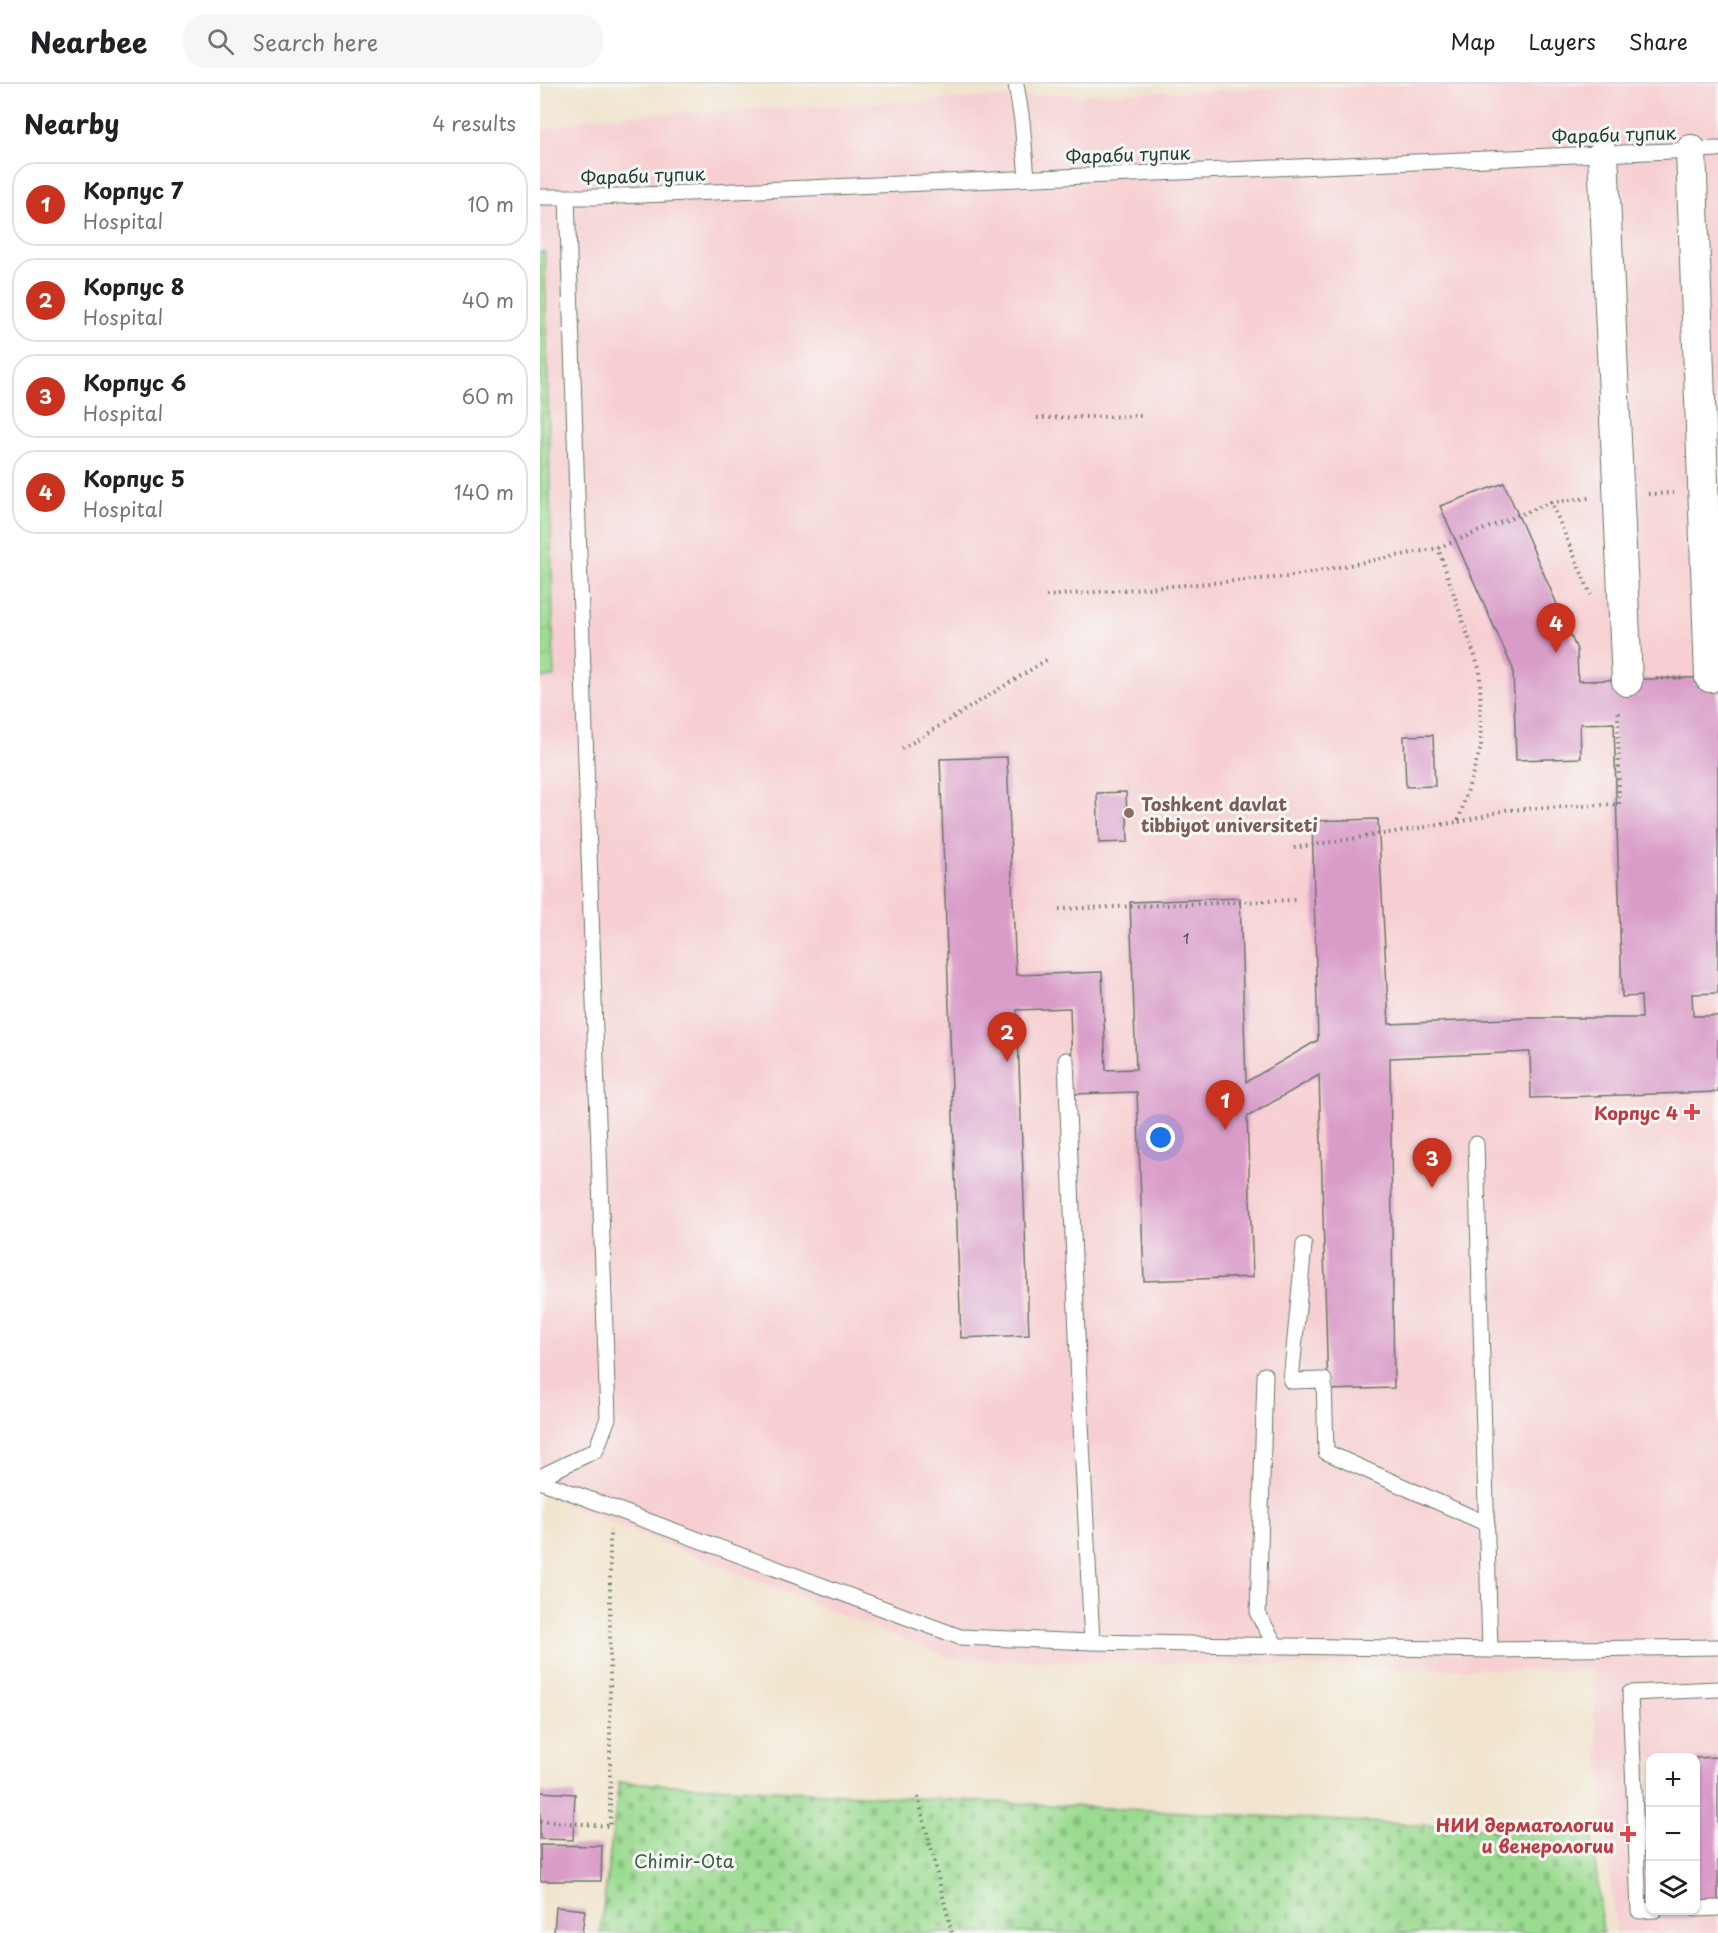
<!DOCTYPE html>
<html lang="en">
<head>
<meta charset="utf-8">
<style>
  :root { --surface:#fff; --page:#f6f6f6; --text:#202124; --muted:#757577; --line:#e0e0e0; --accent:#c8321e }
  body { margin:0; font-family:"Playpen Sans",sans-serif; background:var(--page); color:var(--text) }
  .controls { position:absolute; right:18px; bottom:18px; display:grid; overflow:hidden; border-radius:12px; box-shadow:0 2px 4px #0004 }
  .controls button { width:54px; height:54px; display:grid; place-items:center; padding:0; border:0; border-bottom:2px solid var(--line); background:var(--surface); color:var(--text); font:30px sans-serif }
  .you { position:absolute; left:621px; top:1054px; width:21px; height:21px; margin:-15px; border:4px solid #fff; border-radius:50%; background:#1a73e8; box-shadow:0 0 0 9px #1a73e833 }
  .badge { display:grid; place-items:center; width:39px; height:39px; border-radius:50%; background:var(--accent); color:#fff; font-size:20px; font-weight:700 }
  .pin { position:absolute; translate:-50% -50px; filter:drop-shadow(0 2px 3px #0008) }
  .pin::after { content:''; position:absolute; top:32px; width:21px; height:18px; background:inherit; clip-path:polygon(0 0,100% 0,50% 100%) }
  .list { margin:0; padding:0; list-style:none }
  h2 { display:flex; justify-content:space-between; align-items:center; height:78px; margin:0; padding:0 24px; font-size:26px }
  h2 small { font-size:20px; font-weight:400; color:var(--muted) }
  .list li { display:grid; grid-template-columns:39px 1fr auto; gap:18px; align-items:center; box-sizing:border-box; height:84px; margin:0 12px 12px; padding:0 12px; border:2px solid var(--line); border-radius:24px }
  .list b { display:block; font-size:22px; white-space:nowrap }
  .list p { margin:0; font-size:20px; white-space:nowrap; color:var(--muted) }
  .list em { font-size:20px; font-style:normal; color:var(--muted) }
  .icon { flex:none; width:33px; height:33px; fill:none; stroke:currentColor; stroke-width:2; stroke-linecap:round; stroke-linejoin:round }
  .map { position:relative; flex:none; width:1178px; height:1849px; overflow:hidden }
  header { display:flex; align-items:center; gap:36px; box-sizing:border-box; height:84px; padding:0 30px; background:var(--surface); border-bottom:2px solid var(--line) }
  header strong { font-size:28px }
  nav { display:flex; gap:33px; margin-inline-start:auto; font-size:21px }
  .search { width:420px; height:54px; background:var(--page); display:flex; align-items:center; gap:15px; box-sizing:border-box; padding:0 21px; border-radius:24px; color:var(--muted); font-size:22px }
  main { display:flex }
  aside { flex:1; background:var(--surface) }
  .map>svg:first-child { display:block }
  .built { fill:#f7cfd2; fill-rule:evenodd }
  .cemetery { fill:url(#cemetery-stones); stroke:#5d8c62; stroke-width:1.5 }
  .park { fill:url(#park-crowns); stroke:#5d8c62; stroke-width:1.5 }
  .building { fill:#d99cc9 }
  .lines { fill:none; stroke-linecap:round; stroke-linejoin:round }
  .lane-casing { stroke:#68776a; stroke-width:17 }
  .street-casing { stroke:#68776a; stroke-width:32 }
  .path { stroke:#68776a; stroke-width:4; stroke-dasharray:1.5 4.5; stroke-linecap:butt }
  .lane { stroke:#fff; stroke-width:15 }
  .street { stroke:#fff; stroke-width:30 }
  .education-dot { fill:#8d6e63; stroke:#f6f6f2; stroke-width:2 }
  .health-dot { fill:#e0444e; stroke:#f6f6f2; stroke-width:2 }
  .labels { text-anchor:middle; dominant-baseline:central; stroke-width:6; stroke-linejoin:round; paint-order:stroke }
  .number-label { font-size:15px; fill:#4e5559 }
  .street-label { font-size:18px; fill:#1f3d34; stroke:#f6f6f2 }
  .education-label { font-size:18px; font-weight:bold; fill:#785e54; stroke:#f6f6f2; text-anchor:start }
  .health-label { font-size:18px; font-weight:bold; fill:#be3a42; stroke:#f6f6f2; text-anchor:end }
  .park-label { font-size:18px; fill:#385d47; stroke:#f6f6f2 }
</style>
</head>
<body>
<header>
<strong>Nearbee</strong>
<div class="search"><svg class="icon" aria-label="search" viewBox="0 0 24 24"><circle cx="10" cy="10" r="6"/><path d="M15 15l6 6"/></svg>Search here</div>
<nav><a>Map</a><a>Layers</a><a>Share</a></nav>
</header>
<main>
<aside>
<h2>Nearby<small>4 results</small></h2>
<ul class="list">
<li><span class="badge">1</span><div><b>Корпус 7</b><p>Hospital</p></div><em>10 m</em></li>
<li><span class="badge">2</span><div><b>Корпус 8</b><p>Hospital</p></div><em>40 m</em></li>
<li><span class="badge">3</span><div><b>Корпус 6</b><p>Hospital</p></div><em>60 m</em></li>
<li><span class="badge">4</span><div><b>Корпус 5</b><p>Hospital</p></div><em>140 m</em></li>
</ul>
</aside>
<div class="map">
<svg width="1178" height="1849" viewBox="0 0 1178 1849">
  <defs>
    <pattern id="cemetery-stones" width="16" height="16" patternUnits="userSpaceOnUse" patternTransform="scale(1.5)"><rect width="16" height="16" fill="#9bdb91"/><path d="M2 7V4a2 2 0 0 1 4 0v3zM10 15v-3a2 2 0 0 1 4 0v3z" fill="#85bd7e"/></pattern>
    <pattern id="park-crowns" width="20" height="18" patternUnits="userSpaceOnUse" patternTransform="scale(1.5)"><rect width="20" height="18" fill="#9bdb91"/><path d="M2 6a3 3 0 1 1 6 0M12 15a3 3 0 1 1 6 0" fill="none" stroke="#85bd7e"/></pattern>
  </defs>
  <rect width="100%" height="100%" fill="#f6f6f2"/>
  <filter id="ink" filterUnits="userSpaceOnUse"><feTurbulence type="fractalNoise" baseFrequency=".0167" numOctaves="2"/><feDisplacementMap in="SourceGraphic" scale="12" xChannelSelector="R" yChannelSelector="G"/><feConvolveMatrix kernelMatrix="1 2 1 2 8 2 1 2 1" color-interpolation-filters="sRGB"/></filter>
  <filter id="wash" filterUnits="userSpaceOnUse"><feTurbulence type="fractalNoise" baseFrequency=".008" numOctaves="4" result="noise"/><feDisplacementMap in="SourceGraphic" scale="24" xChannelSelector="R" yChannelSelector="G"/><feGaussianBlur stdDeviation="1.35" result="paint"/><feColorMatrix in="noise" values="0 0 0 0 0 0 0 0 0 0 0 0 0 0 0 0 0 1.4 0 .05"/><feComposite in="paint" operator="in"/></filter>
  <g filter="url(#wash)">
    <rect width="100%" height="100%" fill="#f1e4cd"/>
    <!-- built -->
    <path class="built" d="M883,0H1178V1849H1075L1051,1587L412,1575L0,1410V48L51,33L477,12ZM1110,1674H1156V1826H1110Z"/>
    <!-- cemetery -->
    <path class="cemetery" d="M79,1698L1052,1750L1063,1849H60Z"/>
    <!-- park -->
    <path class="park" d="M0,168H5L14,593L0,594Z"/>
    <g id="blocks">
      <!-- building -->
      <path class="building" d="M964,399L1037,566L1038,597L1178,593V909L1152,910L1153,932H1178V1008L991,1014L990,968L850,974L854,1304L788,1306L779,991L707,1033L713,1193L604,1197L597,1008L533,1010L530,924L477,926L489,1251L421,1254L400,675L467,673L476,891L562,888L566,986L596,985L590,818L700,814L706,998L778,956L772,737L838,735L849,940L989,934H1102L1101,912L1082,913L1074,639L1040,640L1041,674L976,676L973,585L900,422Z
        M893,651L895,702L866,703L864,652Z
        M586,708L588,758L559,759L557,709Z
        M1178,1673V1817L1156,1818V1674Z
        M0,1708L35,1710L33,1756L0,1755Z
        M0,1761L62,1762L61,1797H0Z
        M16,1823L45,1826L42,1849H14Z"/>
    </g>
  </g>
  <g filter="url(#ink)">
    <use href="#blocks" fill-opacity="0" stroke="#68776a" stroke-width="1.5"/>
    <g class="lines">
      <!-- lane casing -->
      <g class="lane-casing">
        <path id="lane" d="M476,0L482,37L487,94
          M0,113H55L1178,65
          M526,976L539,1300L552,1558
          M936,1060L950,1566
          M764,1161L751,1297L784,1296L786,1368L947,1440
          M725,1291L718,1530L736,1562
          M0,1393L56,1366L68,1334L27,113
          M0,1397L420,1553L552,1558L950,1566L1178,1563
          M1156,1825L1178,1824
          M1115,1826L1099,1827L1090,1609L1178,1605"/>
      </g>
      <!-- street casing -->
      <g class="street-casing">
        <path id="street" d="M1151,66L1170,593
          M1063,70L1087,597"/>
      </g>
      <!-- path -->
      <path class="path" d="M497,334L602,332
        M1108,410L1133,409
        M1011,418L1049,414
        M506,512L746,493L898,464L1011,418L1051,511
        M1116,595L1141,594
        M362,665L508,575
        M919,738L966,726L1079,720L1078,626
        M754,764L918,738L941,663L940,587L898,464
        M519,825L755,816
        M378,1713L412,1849
        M0,1737L70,1742V1446"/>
      <!-- lane -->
      <use href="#lane" class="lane"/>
      <!-- street -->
      <use href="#street" class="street"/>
    </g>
  </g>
  <!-- markers -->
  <circle class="education-dot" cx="589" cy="729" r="6"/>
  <g class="health-dot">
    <path d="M1149 1019h6v6h6v6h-6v6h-6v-6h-6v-6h6z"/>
    <path d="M1085 1741h6v6h6v6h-6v6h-6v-6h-6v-6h6z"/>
  </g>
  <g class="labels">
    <!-- number labels -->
    <g class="number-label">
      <text x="646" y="853">1</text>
    </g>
    <!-- street labels -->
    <g class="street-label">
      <text transform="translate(1074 50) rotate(-2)">Фараби тупик</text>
      <text transform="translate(588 70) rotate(-2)">Фараби тупик</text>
      <text transform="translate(103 91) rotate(-2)">Фараби тупик</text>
    </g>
    <!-- education labels -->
    <g class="education-label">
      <text x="601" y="719">Toshkent davlat<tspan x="601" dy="21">tibbiyot universiteti</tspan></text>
    </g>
    <!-- health labels -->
    <g class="health-label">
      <text x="1138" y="1028">Корпус 4</text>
      <text x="1074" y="1740">НИИ дерматологии<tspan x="1074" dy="21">и венерологии</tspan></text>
    </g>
    <!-- park labels -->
    <g class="park-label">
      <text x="144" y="1776">Chimir-Ota</text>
    </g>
  </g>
</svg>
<div class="controls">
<button>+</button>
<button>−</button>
<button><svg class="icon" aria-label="layers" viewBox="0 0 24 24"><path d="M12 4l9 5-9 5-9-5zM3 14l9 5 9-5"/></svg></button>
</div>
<div class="you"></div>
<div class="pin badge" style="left:685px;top:1046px">1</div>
<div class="pin badge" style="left:467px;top:978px">2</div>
<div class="pin badge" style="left:892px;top:1104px">3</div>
<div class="pin badge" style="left:1016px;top:569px">4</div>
</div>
</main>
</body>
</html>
